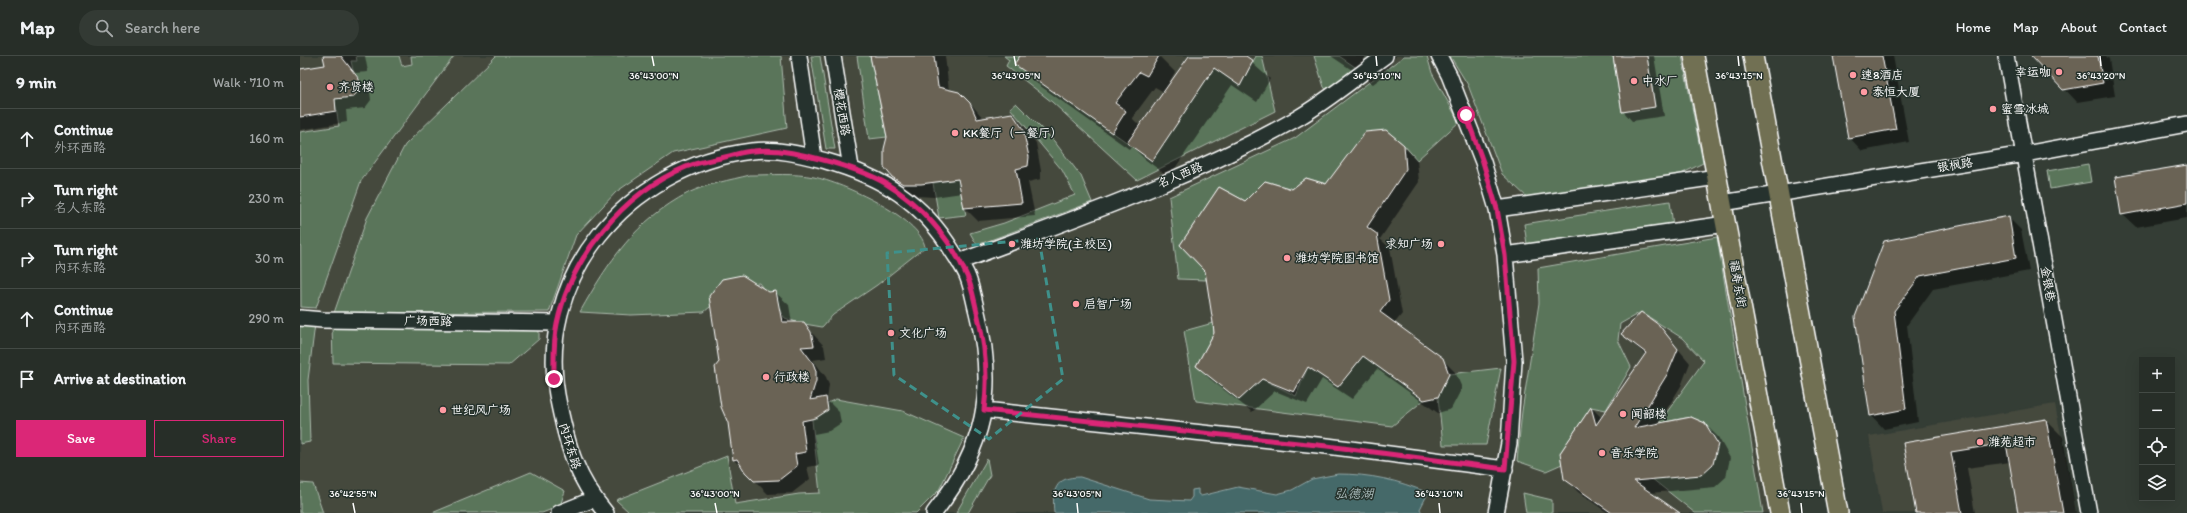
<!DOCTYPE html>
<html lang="en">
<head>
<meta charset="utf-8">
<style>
  :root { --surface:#272e28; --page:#333a34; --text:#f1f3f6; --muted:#a4a8a8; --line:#434a45; --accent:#db2777 }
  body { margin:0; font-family:Itim,"LXGW WenKai TC",sans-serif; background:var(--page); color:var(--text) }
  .controls { position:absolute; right:12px; bottom:12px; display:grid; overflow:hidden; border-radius:0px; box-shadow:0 4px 16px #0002 }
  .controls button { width:36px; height:36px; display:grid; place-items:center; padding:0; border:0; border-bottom:1px solid var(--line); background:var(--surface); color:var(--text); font:20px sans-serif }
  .stop { position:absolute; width:12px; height:12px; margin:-9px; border:3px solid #db2777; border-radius:50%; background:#fff }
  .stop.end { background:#db2777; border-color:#fff; box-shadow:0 1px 4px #0008 }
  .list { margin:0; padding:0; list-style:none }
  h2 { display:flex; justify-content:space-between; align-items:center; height:52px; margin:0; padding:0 16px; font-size:17px }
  h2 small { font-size:13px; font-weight:400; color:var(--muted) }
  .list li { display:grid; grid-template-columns:26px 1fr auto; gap:12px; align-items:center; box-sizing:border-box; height:60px; padding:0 16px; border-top:1px solid var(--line) }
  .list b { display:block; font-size:15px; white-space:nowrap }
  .list p { margin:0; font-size:13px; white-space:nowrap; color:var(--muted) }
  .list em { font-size:13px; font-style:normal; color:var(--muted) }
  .actions { display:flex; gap:8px; padding:12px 16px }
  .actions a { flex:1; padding:9px 0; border:1px solid var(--accent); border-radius:0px; text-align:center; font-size:14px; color:var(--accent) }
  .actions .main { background:var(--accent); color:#fff }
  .icon { flex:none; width:22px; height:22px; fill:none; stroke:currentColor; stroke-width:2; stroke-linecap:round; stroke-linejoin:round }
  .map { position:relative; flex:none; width:1887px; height:457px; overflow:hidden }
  header { display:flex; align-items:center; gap:24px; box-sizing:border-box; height:56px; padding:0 20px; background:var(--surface); border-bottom:1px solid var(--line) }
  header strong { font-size:19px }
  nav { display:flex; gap:22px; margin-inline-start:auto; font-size:14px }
  .search { width:280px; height:36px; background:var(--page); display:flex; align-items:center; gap:10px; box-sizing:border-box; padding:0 14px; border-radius:22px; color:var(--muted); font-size:15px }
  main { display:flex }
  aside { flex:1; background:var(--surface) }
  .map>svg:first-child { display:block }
  .built { fill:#44483e }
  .green { fill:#5a745a; stroke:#acbaac }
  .water { fill:#446969; stroke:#8fa5a5 }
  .shadow { fill:#0007; fill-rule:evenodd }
  .building { fill:#6b6354; stroke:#fff }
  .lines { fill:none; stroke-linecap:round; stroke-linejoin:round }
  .minor-casing { stroke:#fff; stroke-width:18 }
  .major-casing { stroke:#fff; stroke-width:22 }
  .minor { stroke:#26332d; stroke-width:15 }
  .major { stroke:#716f52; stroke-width:19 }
  .route { stroke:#db2777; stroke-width:5 }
  .marked { fill:none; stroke:#3f918b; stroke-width:3; stroke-dasharray:8 5; stroke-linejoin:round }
  .ticks { fill:none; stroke:#fff; stroke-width:1.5 }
  .poi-dot { fill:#ff9aa2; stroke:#26332d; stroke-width:1.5 }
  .labels { text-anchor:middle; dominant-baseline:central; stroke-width:3; stroke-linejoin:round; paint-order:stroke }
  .poi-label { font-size:12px; fill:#fff; stroke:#26332d; text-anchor:start }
  .street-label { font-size:12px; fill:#fff; stroke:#26332d }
  .water-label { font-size:13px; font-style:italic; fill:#abbcbc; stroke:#26332d }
  .ticks-label { font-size:10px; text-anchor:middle; fill:#fff; stroke:#26332d; stroke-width:3; stroke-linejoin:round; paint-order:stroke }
</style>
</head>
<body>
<header>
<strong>Map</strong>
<div class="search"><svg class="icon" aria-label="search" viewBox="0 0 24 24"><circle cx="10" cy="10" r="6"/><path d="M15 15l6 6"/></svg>Search here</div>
<nav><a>Home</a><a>Map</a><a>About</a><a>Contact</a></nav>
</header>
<main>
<aside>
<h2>9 min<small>Walk · 710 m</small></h2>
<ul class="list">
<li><svg class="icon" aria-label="ahead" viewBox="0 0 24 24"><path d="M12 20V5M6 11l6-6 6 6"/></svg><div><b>Continue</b><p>外环西路</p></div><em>160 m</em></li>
<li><svg class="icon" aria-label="right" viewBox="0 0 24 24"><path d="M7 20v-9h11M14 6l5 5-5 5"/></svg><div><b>Turn right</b><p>名人东路</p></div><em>230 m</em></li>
<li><svg class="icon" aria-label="right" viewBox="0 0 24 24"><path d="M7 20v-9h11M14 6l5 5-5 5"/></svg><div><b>Turn right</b><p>内环东路</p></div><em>30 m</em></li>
<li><svg class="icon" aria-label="ahead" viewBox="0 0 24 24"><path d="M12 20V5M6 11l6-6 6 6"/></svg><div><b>Continue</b><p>内环西路</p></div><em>290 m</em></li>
<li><svg class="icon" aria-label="arrive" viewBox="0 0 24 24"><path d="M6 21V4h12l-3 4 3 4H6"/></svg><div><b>Arrive at destination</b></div></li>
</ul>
<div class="actions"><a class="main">Save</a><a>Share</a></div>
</aside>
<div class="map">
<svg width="1887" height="457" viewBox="0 0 1887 457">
  <rect width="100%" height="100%" fill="#343d35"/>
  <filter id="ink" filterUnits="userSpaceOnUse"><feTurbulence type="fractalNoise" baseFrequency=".025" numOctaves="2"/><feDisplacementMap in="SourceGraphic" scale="8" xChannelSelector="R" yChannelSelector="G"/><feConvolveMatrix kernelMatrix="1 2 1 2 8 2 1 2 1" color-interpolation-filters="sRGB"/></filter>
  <g filter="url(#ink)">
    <!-- built -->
    <path class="built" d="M0,0H1387L1472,457H0Z
      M1755,348L1776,457H1582L1569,380Z"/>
    <!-- green -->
    <path class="green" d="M56,0H99L102,10L112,8L111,0H154L61,125L16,252L1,251L0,76L39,70L34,39L50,42L58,36L60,26L54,18L51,5H57Z
      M196,0H481L487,72L373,97L316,136L276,179L249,256L34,257L67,162L105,89Z
      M511,0H520L535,93H526Z
      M557,0H570L587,81L569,83Z
      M704,0H720L715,8L852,104L914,12L940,30L956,0H962L975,55L837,124L752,46L706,10L709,4Z
      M1014,0H1039L1058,13L1067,0H1082L1029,37L1024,31Z
      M1104,0H1127L1132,17L1159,66L1117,104L1104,89L1086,74L1026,128L1006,122L992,133L965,125L945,145L919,131L880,189L905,215L906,224L878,223L869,141L995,82Z
      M1150,0H1313L1322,56L1355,50L1347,0H1382L1403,107L1379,119L1228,142L1202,118L1168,29Z
      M716,47L754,85L781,120L792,146L677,189L670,177L704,167L775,139L762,114L710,52Z
      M1788,108L1791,126L1750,133L1747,115Z
      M450,119C471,119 494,117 514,121C542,127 620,161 625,191L577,229L533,259L522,271L499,267L485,262L459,227L435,230L404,256L331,259L280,256C308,206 336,164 388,137C407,128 430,124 450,119Z
      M658,123L666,159L639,162L633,127Z
      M1370,145L1373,170L1227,188L1224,168Z
      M1417,181L1463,457H1395L1351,422L1417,388L1405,367L1391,361L1359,367L1404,305L1382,282L1341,256L1320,268L1318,284L1331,311L1306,354L1291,351L1260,397L1262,408L1246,415L1217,405L1222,355L1239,247L1238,212Z
      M0,267L15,268L8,324L10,386L0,388Z
      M913,267L914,277L896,310L939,344L962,323L996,340L1008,311L1038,331L1063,300L1124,344L1092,370L896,345L884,275Z
      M32,269L239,272V283L209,309L33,307Z
      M1201,312L1186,389H1143L1138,341L1149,318Z
      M536,343L603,355L664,382L639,434L616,457H330L316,444L427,400L435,448L499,438L520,437L511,355Z
      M687,403L690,419L668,457H656Z
      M231,416L265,435L260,450L242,457H132Z
      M0,427L13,428L23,457H0Z
      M1223,437L1252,444V457H1226Z"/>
    <!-- water -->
    <path class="water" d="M1038,418C1070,418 1098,424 1128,437L1120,453L1122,457H754C752,434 755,421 780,421L849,443L889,445L892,441V434L898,433V438L901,440L938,431L977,438L992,434L1012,423Z"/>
    <!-- shadow -->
    <path class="shadow" d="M24,0H65L68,16L55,17L70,36L71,44L65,52L46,54L47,66L0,74V14L26,10Z
      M571,0H645L649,35L670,47L684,63L712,58L725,72L736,87L741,115V123L728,126L735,160L678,165L665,152L662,137L634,141L617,140L606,134L593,120L588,81Z
      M722,0H859L875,16L867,30L868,31L890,0H944L970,23L957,46L932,29L869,121L846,104L831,90L829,93L732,24L716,8ZM855,31L864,36L840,70L832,62Z
      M1031,0H1096L1081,22L1073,28Z
      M1314,0H1354L1364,60L1332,65L1323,55Z
      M1534,0H1593L1609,86L1562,95L1549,81Z
      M1734,0H1806L1809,3L1815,40L1777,46Z
      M1103,90L1117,104L1119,126L1080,183L1090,192L1102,258L1094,268L1142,303L1155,316L1162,332L1151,353L1138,357L1077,313L1052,343L1022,323L1007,348L975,335L952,356L910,323L897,310L915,278L946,146L993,134L1027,129Z
      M1887,110V162L1836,171L1822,158Z
      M1708,161L1721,174L1729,215L1633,233L1607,269L1618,366L1584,373L1571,359L1585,185Z
      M475,236L489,249L492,267H503L524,290L526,302L513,304L526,321L529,329L527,344L539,356L541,367L529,375L514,378L519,409L507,411L510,423L492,437L468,438L433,403L469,237Z
      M1359,270L1390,307L1381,330L1357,369L1405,368L1418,381L1430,402L1426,421L1415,431L1350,437L1379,457H1308L1278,436L1265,422L1261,397L1292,352L1302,362L1346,299L1322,278Z
      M1746,364L1763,381L1776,457H1719L1710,406L1667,412L1675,457H1617L1605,388Z"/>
    <!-- building -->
    <path class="building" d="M23,0H41L59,23L60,33L53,41L35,43L36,55L0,61V13L25,9Z
      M570,0H634L638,31L659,36L670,47L677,63L712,57L723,73L729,101L728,110L716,113L722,147L664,152L658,123L621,128H603L592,121L584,111V93L587,81Z
      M720,0H859L847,20L839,16L815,47L826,55L812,77L714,8Z
      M889,0H946L953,5L940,30L914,12L852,105L827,87Z
      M1313,0H1347L1355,51L1322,56Z
      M1533,0H1582L1596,73L1548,82Z
      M1731,0H1798L1803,27L1763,34Z
      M1086,74L1104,89L1106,113L1067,171L1077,178L1089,244L1080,256L1143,302L1149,318L1138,341L1124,344L1063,300L1038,331L1008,311L994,336L962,323L939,344L896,310L914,277L913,267L905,215L880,189L919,131L945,145L965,125L992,133L1006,122L1026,128L1065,76Z
      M1887,109V147L1821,159L1815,121Z
      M1709,160L1716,202L1620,220L1594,255L1606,353L1570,360L1555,261L1584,185Z
      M442,219L469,236L476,235L482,266H504L511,276L514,290L501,291L513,307L516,315V325L510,344L526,341L528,354L516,362L502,365L506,396L495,398L497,410L479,424L454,425L445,416L437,403L433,404L428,367L421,351L415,311L419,306L409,240L422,223Z
      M1341,256L1359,269L1378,293L1368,317L1334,372L1391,361L1405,367L1418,388L1413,408L1401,419L1334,425L1380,457H1312L1264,423L1260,397L1291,351L1296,369L1346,297L1321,278Z
      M1746,363L1763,457H1718L1706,387L1651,396L1662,457H1616L1603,387Z"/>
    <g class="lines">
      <!-- minor casing -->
      <g class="minor-casing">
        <path id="minor" d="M499,0L514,102
          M533,0L551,112
          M1139,0L1149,19L1183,106L1197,153L1205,199L1214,305L1209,387L1196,457
          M1706,0L1789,457
          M1422,147L1725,98L1887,68
          M1197,153L1417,121
          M1205,199L1426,168
          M659,206C773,163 890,123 996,63C1026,46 1057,20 1085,0
          M0,262L23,264L257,267
          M684,354L1027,390L1205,413
          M259,457L294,443
          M306,457C277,423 268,392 259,349C231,222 328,110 452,95C477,92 503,99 526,105C582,121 622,145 653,196C658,204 665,213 668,222C672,232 674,245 677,256C697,335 685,392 634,457"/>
      </g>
      <!-- major casing -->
      <g class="major-casing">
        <path id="major" d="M1394,0L1480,457
          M1453,0L1538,457"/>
      </g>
      <!-- minor -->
      <use href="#minor" class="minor"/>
      <!-- major -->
      <use href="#major" class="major"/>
    </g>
  </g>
  <g class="lines" filter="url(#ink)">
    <!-- route -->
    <path class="route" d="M254,323C254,305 253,286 257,268C271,201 323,137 386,111C398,106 412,104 425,101C434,99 444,95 454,95C481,92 508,100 534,107C551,112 570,118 585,127C620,148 651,183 667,220C672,231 674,244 677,256C685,288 689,320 684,354L1027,390L1205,413L1214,305L1205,199L1197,153L1183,106L1166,59"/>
  </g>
  <!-- marked area -->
  <path class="marked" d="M739,183L763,323L689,383L594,319L587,197Z"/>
  <!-- ticks -->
  <path class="ticks" d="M352,0L354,10M714,0L716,10M1076,0L1077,10M1438,0L1439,10M1800,0L1801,10M53,447L55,457M415,447L417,457M777,447L778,457M1139,447L1140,457M1501,447L1502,457"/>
  <!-- markers -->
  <g class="poi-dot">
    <circle cx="1759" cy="16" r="4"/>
    <circle cx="1553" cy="19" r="4"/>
    <circle cx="1334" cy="25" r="4"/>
    <circle cx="30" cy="31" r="4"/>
    <circle cx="1564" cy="36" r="4"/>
    <circle cx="1693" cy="53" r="4"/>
    <circle cx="655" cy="77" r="4"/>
    <circle cx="712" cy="188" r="4"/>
    <circle cx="1141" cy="188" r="4"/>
    <circle cx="987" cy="202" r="4"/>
    <circle cx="776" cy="248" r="4"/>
    <circle cx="591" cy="277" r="4"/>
    <circle cx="466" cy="321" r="4"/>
    <circle cx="143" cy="354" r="4"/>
    <circle cx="1323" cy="358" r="4"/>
    <circle cx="1680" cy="386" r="4"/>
    <circle cx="1302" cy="397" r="4"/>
  </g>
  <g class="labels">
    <!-- poi labels -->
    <g class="poi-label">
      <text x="1751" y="16" text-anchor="end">幸运咖</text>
      <text x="1561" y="19">速8酒店</text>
      <text x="1342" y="25">中水厂</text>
      <text x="38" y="31">齐贤楼</text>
      <text x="1572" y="36">泰恒大厦</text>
      <text x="1701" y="53">蜜雪冰城</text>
      <text x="663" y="77">KK餐厅（一餐厅）</text>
      <text x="720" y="188">潍坊学院(主校区)</text>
      <text x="1133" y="188" text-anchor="end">求知广场</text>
      <text x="995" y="202">潍坊学院图书馆</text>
      <text x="784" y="248">启智广场</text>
      <text x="599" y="277">文化广场</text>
      <text x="474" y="321">行政楼</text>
      <text x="151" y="354">世纪风广场</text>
      <text x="1331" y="358">闻韶楼</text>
      <text x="1688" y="386">潍苑超市</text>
      <text x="1310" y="397">音乐学院</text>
    </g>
    <!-- street labels -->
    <g class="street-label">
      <text transform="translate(542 56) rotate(81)">樱花西路</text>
      <text transform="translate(1655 109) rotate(-9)">银枫路</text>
      <text transform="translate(880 119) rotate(-23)">名人西路</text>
      <text transform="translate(1438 228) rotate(80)">福寿东街</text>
      <text transform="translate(1748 228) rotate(80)">金银巷</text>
      <text transform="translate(128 265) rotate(1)">广场西路</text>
      <text transform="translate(270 390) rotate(73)">内环东路</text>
    </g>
    <!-- water labels -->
    <g class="water-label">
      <text x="1054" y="437">弘德湖</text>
    </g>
  </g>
  <g class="ticks-label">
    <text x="354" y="23">36°43'00"N</text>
    <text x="716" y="23">36°43'05"N</text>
    <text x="1077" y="23">36°43'10"N</text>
    <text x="1439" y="23">36°43'15"N</text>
    <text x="1801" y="23">36°43'20"N</text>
    <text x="53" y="441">36°42'55"N</text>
    <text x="415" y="441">36°43'00"N</text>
    <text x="777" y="441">36°43'05"N</text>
    <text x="1139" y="441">36°43'10"N</text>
    <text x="1501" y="441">36°43'15"N</text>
  </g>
</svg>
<div class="controls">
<button>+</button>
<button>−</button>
<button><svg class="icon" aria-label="locate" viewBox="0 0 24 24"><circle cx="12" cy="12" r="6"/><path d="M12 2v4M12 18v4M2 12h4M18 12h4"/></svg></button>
<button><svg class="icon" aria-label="layers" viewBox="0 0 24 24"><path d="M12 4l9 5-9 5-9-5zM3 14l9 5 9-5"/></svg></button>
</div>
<div class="stop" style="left:1166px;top:59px"></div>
<div class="stop end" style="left:254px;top:323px"></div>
</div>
</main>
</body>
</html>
